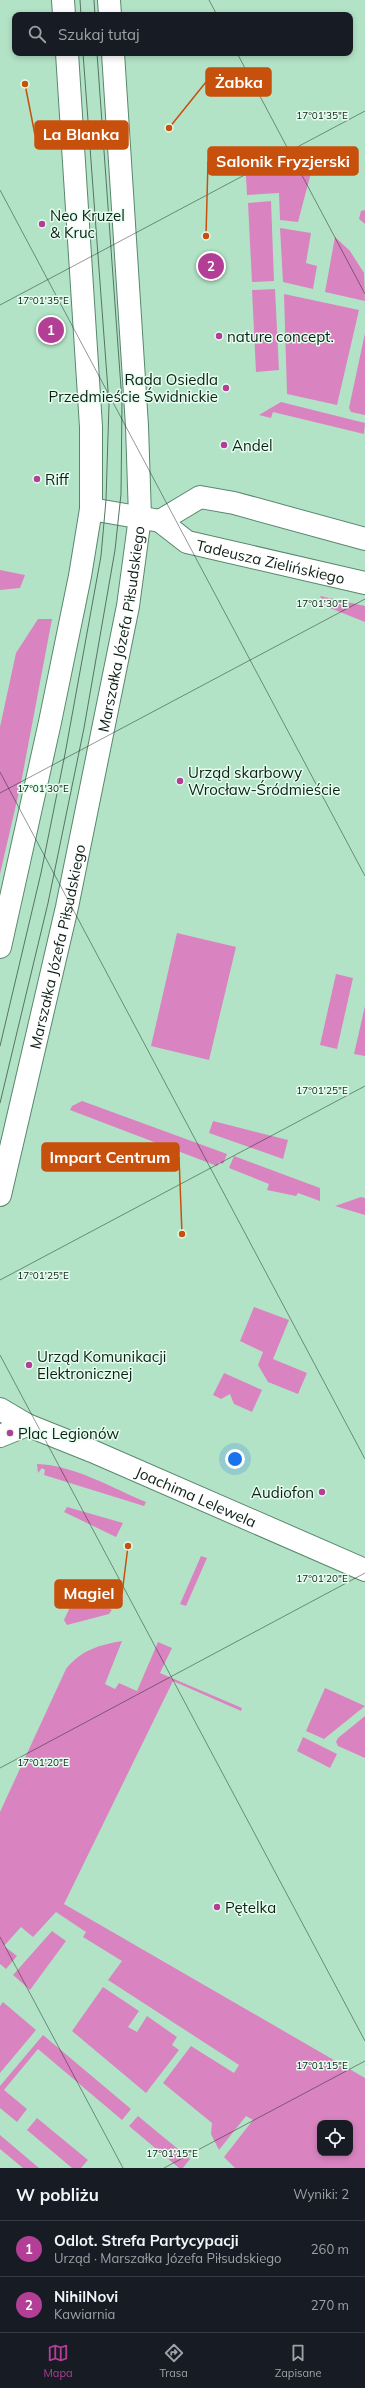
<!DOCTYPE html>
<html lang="pl">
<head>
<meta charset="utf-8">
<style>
  :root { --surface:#171b24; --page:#20242c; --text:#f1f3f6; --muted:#9ea1a6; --line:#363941; --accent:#b33e96 }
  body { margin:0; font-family:Mulish,sans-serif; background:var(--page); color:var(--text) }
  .controls { position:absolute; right:12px; bottom:12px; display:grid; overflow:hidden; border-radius:8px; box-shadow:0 2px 6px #0003 }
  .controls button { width:36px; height:36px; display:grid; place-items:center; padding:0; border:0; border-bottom:1px solid var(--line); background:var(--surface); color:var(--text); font:20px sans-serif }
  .you { position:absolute; left:235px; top:1459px; width:14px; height:14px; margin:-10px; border:3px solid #fff; border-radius:50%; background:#1a73e8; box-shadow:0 0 0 6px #1a73e833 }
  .badge { display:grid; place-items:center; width:26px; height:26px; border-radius:50%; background:var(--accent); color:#fff; font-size:13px; font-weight:700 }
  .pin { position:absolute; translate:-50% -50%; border:2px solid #fff; box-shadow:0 1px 4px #0006 }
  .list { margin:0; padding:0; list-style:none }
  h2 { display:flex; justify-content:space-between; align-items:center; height:52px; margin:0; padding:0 16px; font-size:17px }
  h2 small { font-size:13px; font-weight:400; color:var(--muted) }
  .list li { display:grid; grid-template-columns:26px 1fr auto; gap:12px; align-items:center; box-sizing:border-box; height:56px; padding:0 16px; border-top:1px solid var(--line) }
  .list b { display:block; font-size:15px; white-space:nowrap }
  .list p { margin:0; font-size:13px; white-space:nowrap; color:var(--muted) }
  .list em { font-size:13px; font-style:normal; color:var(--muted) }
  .icon { flex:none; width:22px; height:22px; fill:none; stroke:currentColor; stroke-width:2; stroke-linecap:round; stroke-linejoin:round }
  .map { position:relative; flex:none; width:365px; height:2168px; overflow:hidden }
  .search { position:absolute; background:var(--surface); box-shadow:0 2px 6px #0003; left:12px; right:12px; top:12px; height:44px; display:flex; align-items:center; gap:10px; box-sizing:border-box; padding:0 14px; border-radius:8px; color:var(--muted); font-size:15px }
  .sheet { height:164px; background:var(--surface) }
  nav { display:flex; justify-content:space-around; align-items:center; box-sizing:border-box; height:56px; border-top:1px solid var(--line); background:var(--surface); font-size:11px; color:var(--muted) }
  nav a { display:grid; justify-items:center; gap:2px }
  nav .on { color:var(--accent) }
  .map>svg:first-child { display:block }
  .green { fill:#d984c0; fill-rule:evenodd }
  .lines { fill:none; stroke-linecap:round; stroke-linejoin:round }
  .minor-casing { stroke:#59876d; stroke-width:24 }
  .minor { stroke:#fff; stroke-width:22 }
  .tram { stroke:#557463; stroke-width:1 }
  .ticks { fill:none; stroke:#0d1f15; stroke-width:1; stroke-opacity:0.45 }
  .poi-dot { fill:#b33e96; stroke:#e6feef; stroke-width:1.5 }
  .labels { text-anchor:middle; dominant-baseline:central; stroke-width:3; stroke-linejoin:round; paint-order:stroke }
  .poi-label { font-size:15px; fill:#0d1f15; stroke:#e6feef; text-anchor:start }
  .street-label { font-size:15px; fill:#0d1f15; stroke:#e6feef }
  .ticks-label { font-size:10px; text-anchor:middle; fill:#0d1f15; stroke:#e6feef; stroke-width:3; stroke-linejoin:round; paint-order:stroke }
  .leader { fill:none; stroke:#c7500d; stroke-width:1.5 }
  .callout-dot { fill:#c7500d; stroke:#e6feef; stroke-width:1.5 }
  .callout { fill:#c7500d; stroke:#c7500d; stroke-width:1.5 }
  .callout-label { font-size:16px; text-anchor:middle; font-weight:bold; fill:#fff }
</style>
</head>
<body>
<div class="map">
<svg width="365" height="2168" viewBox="0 0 365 2168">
  <rect width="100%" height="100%" fill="#b3e3c7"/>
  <!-- green -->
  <path class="green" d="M245,158L312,169L298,222L280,220L279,193L247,195Z
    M271,201L274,281L252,282L248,203Z
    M365,210V224L359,219L361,211Z
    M280,228L311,233L306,263L317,266L313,289L283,282Z
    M335,237L350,251L364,273L365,301L325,292Z
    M275,289L279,370L256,372L252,290Z
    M284,294L359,310L337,405L287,394Z
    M365,333V415L351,412L349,408Z
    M281,402L365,423L364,434L273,412L271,418L259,415Z
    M0,570L25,575L20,588L0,590Z
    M320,596L365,606V622L325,606Z
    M38,619H52L21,783L0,874V727L16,653Z
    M177,933L236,947L209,1060L151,1046Z
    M336,974L353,978L337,1049L320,1045Z
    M365,1006V1056L354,1054Z
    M82,1101L227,1154L223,1164L219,1162L217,1166L70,1110L72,1106Z
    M213,1121L288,1140L283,1159L209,1133Z
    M234,1156L320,1188V1201L298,1193L296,1196L267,1190L269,1184L229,1168Z
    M361,1197L365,1198V1215L335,1206Z
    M254,1307L289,1320L273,1359L307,1373L298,1394L268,1382L258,1365L263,1352L240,1341Z
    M224,1373L262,1390L252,1412L234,1404L230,1394L221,1399L213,1395Z
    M37,1464C74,1465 112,1488 146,1502L144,1506L44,1475L45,1470L42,1468L38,1473Z
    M67,1507L123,1523L116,1537L64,1512Z
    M201,1556L207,1558L186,1606L180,1604Z
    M76,1594L112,1610L109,1614L67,1625L64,1620Z
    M122,1641L105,1684L115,1689L119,1683L137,1691L158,1642L172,1648L160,1673L242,1708L241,1711L173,1681L64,1904L365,2078V2168H235L224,2157L253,2120L246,2116L219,2150L211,2134L212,2123L163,2083L191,2046L234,2073L239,2065L108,1980L122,1961L83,1937L86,1932L56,1912L33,1937L21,1927L4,1946L17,1956L6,1969L0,1964V1812L66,1669C81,1650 99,1645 122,1641ZM320,2123H350V2153H320Z
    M325,1688L365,1706L324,1739L306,1731Z
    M365,1716V1758L338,1746L336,1742L338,1738Z
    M303,1737L337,1754L330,1768L297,1751Z
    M52,1931L66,1941L30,1990L13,1975Z
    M103,1987L139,2011L128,2027L137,2032L147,2016L177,2037L172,2045L179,2050L146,2093L72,2031Z
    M3,2002L36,2030L0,2073V2006Z
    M43,2035L131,2109L122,2120L38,2049L4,2090L27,2109L17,2122L0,2108V2086Z
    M138,2116L190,2159L183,2168H179L129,2126Z
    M37,2118L88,2160L81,2168H72L27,2130Z
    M0,2135L39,2168H23L0,2149Z"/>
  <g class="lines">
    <!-- minor casing -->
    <g class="minor-casing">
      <g id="minor">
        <path d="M63,0L64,15"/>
        <path d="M109,0L110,15"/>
        <path id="s1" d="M91,509L160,521L187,542L365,583"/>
        <path d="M160,521L200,497L234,503L365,539"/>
        <path d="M0,947L50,722L80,576L91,509V427L67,53"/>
        <path id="s2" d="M0,1195L67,907L128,606L140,517L137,426L113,53"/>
        <path id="s3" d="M0,1409L27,1425L92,1451L365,1570"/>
        <path d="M0,1436L27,1425"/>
      </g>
    </g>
    <!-- minor -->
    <use href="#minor" class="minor"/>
    <!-- tram -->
    <path class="tram" d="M80,0L81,15
      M94,0L95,15
      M0,1046L41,873L65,754L101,556L106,500L109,404L83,53
      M0,1103L48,903L84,728L115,550L121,494L122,402L97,53"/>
  </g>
  <!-- ticks -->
  <path class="ticks" d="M209,0L217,15M237,53L365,294M0,190L365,876M0,305L365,111M0,772L365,1459M0,793L365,599M0,1280L365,1086M0,1355L365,2041M0,1768L365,1573M0,1937L123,2168M164,2168L365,2061"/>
  <!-- markers -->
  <g class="poi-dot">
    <circle cx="42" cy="224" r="4"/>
    <circle cx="219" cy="336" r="4"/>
    <circle cx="226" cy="388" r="4"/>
    <circle cx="224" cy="445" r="4"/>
    <circle cx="37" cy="479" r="4"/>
    <circle cx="180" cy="781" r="4"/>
    <circle cx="29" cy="1365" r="4"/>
    <circle cx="10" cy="1433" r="4"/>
    <circle cx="322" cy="1492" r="4"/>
    <circle cx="217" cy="1907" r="4"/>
  </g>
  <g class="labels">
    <!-- poi labels -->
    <g class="poi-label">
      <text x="50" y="215">Neo Kruzel<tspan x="50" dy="17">&amp; Kruc</tspan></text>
      <text x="227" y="336">nature concept.</text>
      <text x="218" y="379" text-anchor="end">Rada Osiedla<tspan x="218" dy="17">Przedmieście Świdnickie</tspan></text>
      <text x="232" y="445">Andel</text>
      <text x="45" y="479">Riff</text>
      <text x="188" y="772">Urząd skarbowy<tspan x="188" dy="17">Wrocław-Śródmieście</tspan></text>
      <text x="37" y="1356">Urząd Komunikacji<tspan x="37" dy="17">Elektronicznej</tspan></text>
      <text x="18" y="1433">Plac Legionów</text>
      <text x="314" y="1492" text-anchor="end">Audiofon</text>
      <text x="225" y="1907">Pętelka</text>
    </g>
    <!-- street labels -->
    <g class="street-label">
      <text stroke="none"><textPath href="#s1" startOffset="190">Tadeusza Zielińskiego</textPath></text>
      <text stroke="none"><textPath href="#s2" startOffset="579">Marszałka Józefa Piłsudskiego</textPath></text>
      <text stroke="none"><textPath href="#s2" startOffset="255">Marszałka Józefa Piłsudskiego</textPath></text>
      <text stroke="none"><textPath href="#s3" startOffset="215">Joachima Lelewela</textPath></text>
    </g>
  </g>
  <g class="ticks-label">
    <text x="322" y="119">17°01'35"E</text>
    <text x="43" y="304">17°01'35"E</text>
    <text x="322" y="607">17°01'30"E</text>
    <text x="43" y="792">17°01'30"E</text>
    <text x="322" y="1094">17°01'25"E</text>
    <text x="43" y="1279">17°01'25"E</text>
    <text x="322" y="1582">17°01'20"E</text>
    <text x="43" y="1766">17°01'20"E</text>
    <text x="322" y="2069">17°01'15"E</text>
    <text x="172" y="2157">17°01'15"E</text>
  </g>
  <!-- callouts -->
  <path class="leader" d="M169 128L206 82M25 84L35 135M206 236L208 161M182 1234L179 1157M128 1546L122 1594"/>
  <g class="callout-dot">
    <circle cx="169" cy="128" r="4"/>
    <circle cx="25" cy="84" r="4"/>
    <circle cx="206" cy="236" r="4"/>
    <circle cx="182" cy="1234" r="4"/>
    <circle cx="128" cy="1546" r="4"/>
  </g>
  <g class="callout">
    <rect x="206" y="68" width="65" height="28" rx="4"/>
    <rect x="35" y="121" width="93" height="28" rx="4"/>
    <rect x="208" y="147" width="150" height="28" rx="4"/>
    <rect x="42" y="1143" width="137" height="28" rx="4"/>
    <rect x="55" y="1580" width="67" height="28" rx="4"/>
  </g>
  <g class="callout-label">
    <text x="239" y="88">Żabka</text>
    <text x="81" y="140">La Blanka</text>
    <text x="283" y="167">Salonik Fryzjerski</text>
    <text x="110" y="1163">Impart Centrum</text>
    <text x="89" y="1599">Magiel</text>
  </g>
</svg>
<div class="controls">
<button><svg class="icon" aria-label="locate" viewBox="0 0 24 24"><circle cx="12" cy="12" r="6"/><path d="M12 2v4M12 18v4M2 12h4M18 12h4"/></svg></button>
</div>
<div class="you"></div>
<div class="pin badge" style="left:51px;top:330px">1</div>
<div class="pin badge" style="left:211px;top:266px">2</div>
<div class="search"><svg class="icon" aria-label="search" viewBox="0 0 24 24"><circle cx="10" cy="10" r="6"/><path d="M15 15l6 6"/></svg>Szukaj tutaj</div>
</div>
<section class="sheet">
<h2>W pobliżu<small>Wyniki: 2</small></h2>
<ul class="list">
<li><span class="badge">1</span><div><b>Odlot. Strefa Partycypacji</b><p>Urząd · Marszałka Józefa Piłsudskiego</p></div><em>260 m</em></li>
<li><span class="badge">2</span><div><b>NihilNovi</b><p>Kawiarnia</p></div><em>270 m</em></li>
</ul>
</section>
<nav>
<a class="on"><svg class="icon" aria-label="map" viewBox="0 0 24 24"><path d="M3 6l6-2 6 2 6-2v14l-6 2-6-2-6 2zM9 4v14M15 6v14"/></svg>Mapa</a>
<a><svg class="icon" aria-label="directions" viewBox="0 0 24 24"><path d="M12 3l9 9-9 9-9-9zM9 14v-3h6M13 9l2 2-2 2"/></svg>Trasa</a>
<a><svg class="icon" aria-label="saved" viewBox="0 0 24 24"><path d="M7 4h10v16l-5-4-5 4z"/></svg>Zapisane</a>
</nav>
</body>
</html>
